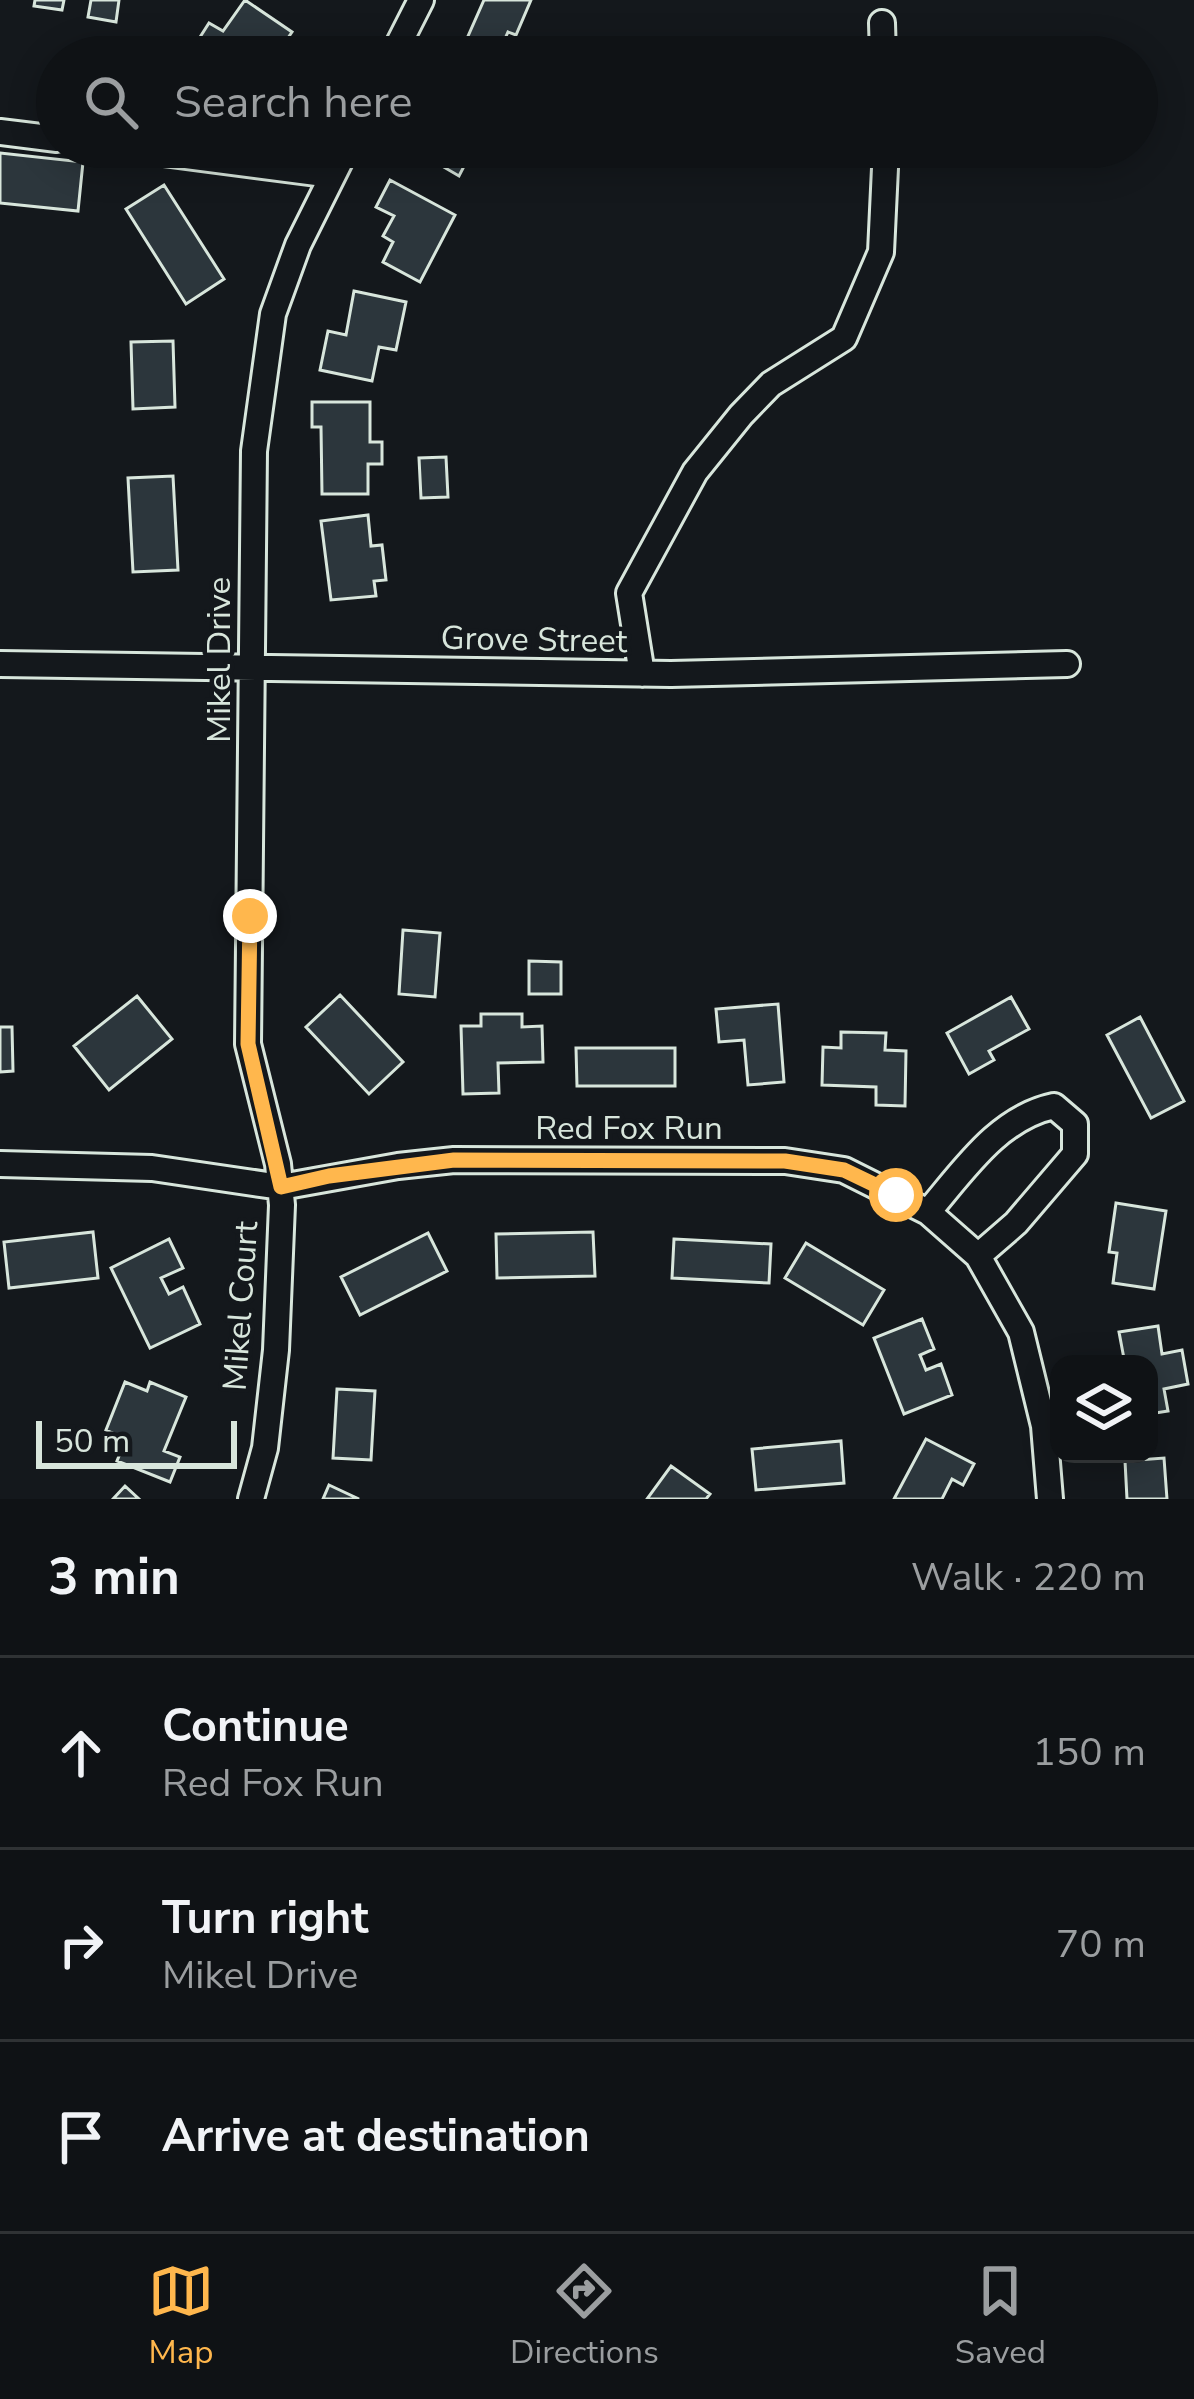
<!DOCTYPE html>
<html lang="en">
<head>
<meta charset="utf-8">
<style>
  :root { --surface:#0f1215; --page:#1d2022; --text:#f1f3f6; --muted:#9b9ea0; --line:#2f3234; --accent:#ffb74d }
  body { margin:0; font-family:"Nunito Sans",sans-serif; background:var(--page); color:var(--text) }
  .controls { position:absolute; right:36px; bottom:36px; display:grid; overflow:hidden; border-radius:24px; box-shadow:0 6px 30px #0003 }
  .controls button { width:108px; height:108px; display:grid; place-items:center; padding:0; border:0; border-bottom:3px solid var(--line); background:var(--surface); color:var(--text); font:60px sans-serif }
  .scale { position:absolute; left:36px; bottom:30px; width:201px; box-sizing:border-box; padding-left:12px; border:6px solid #d8e6dc; border-top:0; font-size:33px; line-height:42px; white-space:nowrap; color:#d8e6dc; -webkit-text-stroke:9px #14181c; paint-order:stroke }
  .stop { position:absolute; width:36px; height:36px; margin:-27px; border:9px solid #ffb74d; border-radius:50%; background:#fff }
  .stop.end { background:#ffb74d; border-color:#fff; box-shadow:0 3px 12px #0008 }
  .list { margin:0; padding:0; list-style:none }
  h2 { display:flex; justify-content:space-between; align-items:center; height:156px; margin:0; padding:0 48px; font-size:51px }
  h2 small { font-size:39px; font-weight:400; color:var(--muted) }
  .list li { display:grid; grid-template-columns:78px 1fr auto; gap:36px; align-items:center; box-sizing:border-box; height:192px; padding:0 48px; border-top:3px solid var(--line) }
  .list b { display:block; font-size:45px; white-space:nowrap }
  .list p { margin:0; font-size:39px; white-space:nowrap; color:var(--muted) }
  .list em { font-size:39px; font-style:normal; color:var(--muted) }
  .icon { flex:none; width:66px; height:66px; fill:none; stroke:currentColor; stroke-width:2; stroke-linecap:round; stroke-linejoin:round }
  .map { position:relative; flex:none; width:1194px; height:1499px; overflow:hidden }
  .search { position:absolute; background:var(--surface); box-shadow:0 6px 30px #0003; left:36px; right:36px; top:36px; height:132px; display:flex; align-items:center; gap:30px; box-sizing:border-box; padding:0 42px; border-radius:66px; color:var(--muted); font-size:45px }
  .sheet { height:732px; background:var(--surface) }
  nav { display:flex; justify-content:space-around; align-items:center; box-sizing:border-box; height:168px; border-top:3px solid var(--line); background:var(--surface); font-size:33px; color:var(--muted) }
  nav a { display:grid; justify-items:center; gap:6px }
  nav .on { color:var(--accent) }
  .map>svg:first-child { display:block }
  .building { fill:#2c363c; stroke:#d8e6dc; stroke-width:3 }
  .lines { fill:none; stroke-linecap:round; stroke-linejoin:round }
  .minor-casing { stroke:#d8e6dc; stroke-width:30 }
  .minor { stroke:#14181c; stroke-width:24 }
  .route { stroke:#ffb74d; stroke-width:15 }
  .labels { text-anchor:middle; dominant-baseline:central; stroke-width:9; stroke-linejoin:round; paint-order:stroke }
  .street-label { font-size:33px; fill:#d8e6dc; stroke:#14181c }
</style>
</head>
<body>
<div class="map">
<svg width="1194" height="1499" viewBox="0 0 1194 1499">
  <rect width="100%" height="100%" fill="#14181c"/>
  <!-- building -->
  <path class="building" d="M35,0H64L62,10L34,6Z
    M91,0H119L116,22L88,17Z
    M245,0L292,32L275,57H266L255,49L250,57H205L208,53L195,45L209,23L223,31Z
    M484,0H531L516,35L508,32L497,57L465,43Z
    M436,147H474L459,176L430,159Z
    M0,153L83,162L78,211L0,203Z
    M390,180L455,215L420,282L383,262L393,242L383,236L394,216L376,207Z
    M164,185L224,279L186,304L126,209Z
    M354,291L406,302L396,350L379,347L372,381L320,370L328,331L346,335Z
    M173,341L175,407L133,409L131,342Z
    M312,402H370V442H382V464H368V494H322L321,427H312Z
    M446,457L448,497L421,498L419,458Z
    M173,476L178,570L133,572L128,478Z
    M368,515L371,546L382,545L386,580L374,581L376,596L331,600L321,521Z
    M403,930L440,933L435,997L399,994Z
    M529,961L561,962V994H529Z
    M340,995L403,1062L369,1094L306,1027Z
    M137,996L172,1039L109,1090L74,1046Z
    M1011,997L1029,1029L989,1051L994,1060L969,1074L947,1033Z
    M778,1004L784,1082L748,1085L744,1040L719,1042L716,1009Z
    M481,1014H522V1027L542,1026L543,1062L498,1063L499,1093L463,1094L461,1026H481Z
    M1140,1017L1184,1101L1151,1118L1107,1035Z
    M0,1027H12L13,1071L0,1072Z
    M841,1032L886,1033L885,1050L906,1051L905,1106L876,1105V1087L822,1085L823,1047L841,1048Z
    M576,1048H675V1086H577Z
    M1116,1203L1166,1211L1154,1289L1113,1283L1117,1253L1109,1252Z
    M93,1232L98,1278L9,1288L4,1242Z
    M593,1232L595,1276L497,1278L496,1234Z
    M428,1233L447,1271L360,1315L341,1277Z
    M169,1239L183,1268L161,1278L169,1294L183,1287L200,1324L150,1348L111,1268Z
    M674,1239L771,1244L769,1283L672,1278Z
    M806,1243L884,1290L863,1325L785,1278Z
    M922,1319L934,1349L920,1355L926,1370L941,1364L952,1395L904,1414L874,1338Z
    M1158,1326L1162,1354L1182,1350L1188,1384L1164,1389L1168,1411L1149,1414V1364H1125L1119,1332Z
    M125,1382L147,1391L150,1382L186,1397L164,1451L180,1457L170,1482L117,1461L126,1439L106,1430Z
    M337,1389L375,1391L371,1460L333,1458Z
    M926,1439L974,1464L963,1485L952,1479L942,1499H894Z
    M841,1441L844,1483L756,1490L752,1449Z
    M1164,1458L1167,1499H1127L1125,1461Z
    M671,1466L710,1494L706,1499H647Z
    M329,1485L359,1499H323Z
    M125,1486L139,1499H113Z"/>
  <g class="lines">
    <!-- minor casing -->
    <g class="minor-casing">
      <path id="minor" d="M882,23L883,57
        M392,57L421,0
        M0,132L57,139
        M117,147L332,175
        M0,664L671,674L1067,664
        M642,674L629,593L695,472L741,415L771,384L844,338L881,252L886,147
        M0,1164L152,1168L281,1187L398,1166L454,1160L785,1161L844,1170L928,1212L978,1256L1021,1332L1044,1426L1050,1499
        M928,1212C964,1170 998,1118 1054,1106L1075,1124V1154L1016,1223L978,1256
        M251,1499L265,1448L276,1350L282,1205L278,1164L248,1044L254,451L273,314L298,245L347,147"/>
    </g>
    <!-- minor -->
    <use href="#minor" class="minor"/>
  </g>
  <g class="lines">
    <!-- route -->
    <path class="route" d="M250,916L248,1044L281,1187L329,1176L454,1160L785,1161L844,1170L896,1195"/>
  </g>
  <g class="labels">
    <!-- street labels -->
    <g class="street-label">
      <text transform="translate(534 640) rotate(1)">Grove Street</text>
      <text transform="translate(219 660) rotate(-90)">Mikel Drive</text>
      <text x="629" y="1128">Red Fox Run</text>
      <text transform="translate(241 1306) rotate(-86)">Mikel Court</text>
    </g>
  </g>
</svg>
<div class="controls">
<button><svg class="icon" aria-label="layers" viewBox="0 0 24 24"><path d="M12 4l9 5-9 5-9-5zM3 14l9 5 9-5"/></svg></button>
</div>
<div class="scale">50 m</div>
<div class="stop" style="left:896px;top:1195px"></div>
<div class="stop end" style="left:250px;top:916px"></div>
<div class="search"><svg class="icon" aria-label="search" viewBox="0 0 24 24"><circle cx="10" cy="10" r="6"/><path d="M15 15l6 6"/></svg>Search here</div>
</div>
<section class="sheet">
<h2>3 min<small>Walk · 220 m</small></h2>
<ul class="list">
<li><svg class="icon" aria-label="ahead" viewBox="0 0 24 24"><path d="M12 20V5M6 11l6-6 6 6"/></svg><div><b>Continue</b><p>Red Fox Run</p></div><em>150 m</em></li>
<li><svg class="icon" aria-label="right" viewBox="0 0 24 24"><path d="M7 20v-9h11M14 6l5 5-5 5"/></svg><div><b>Turn right</b><p>Mikel Drive</p></div><em>70 m</em></li>
<li><svg class="icon" aria-label="arrive" viewBox="0 0 24 24"><path d="M6 21V4h12l-3 4 3 4H6"/></svg><div><b>Arrive at destination</b></div></li>
</ul>
</section>
<nav>
<a class="on"><svg class="icon" aria-label="map" viewBox="0 0 24 24"><path d="M3 6l6-2 6 2 6-2v14l-6 2-6-2-6 2zM9 4v14M15 6v14"/></svg>Map</a>
<a><svg class="icon" aria-label="directions" viewBox="0 0 24 24"><path d="M12 3l9 9-9 9-9-9zM9 14v-3h6M13 9l2 2-2 2"/></svg>Directions</a>
<a><svg class="icon" aria-label="saved" viewBox="0 0 24 24"><path d="M7 4h10v16l-5-4-5 4z"/></svg>Saved</a>
</nav>
</body>
</html>
